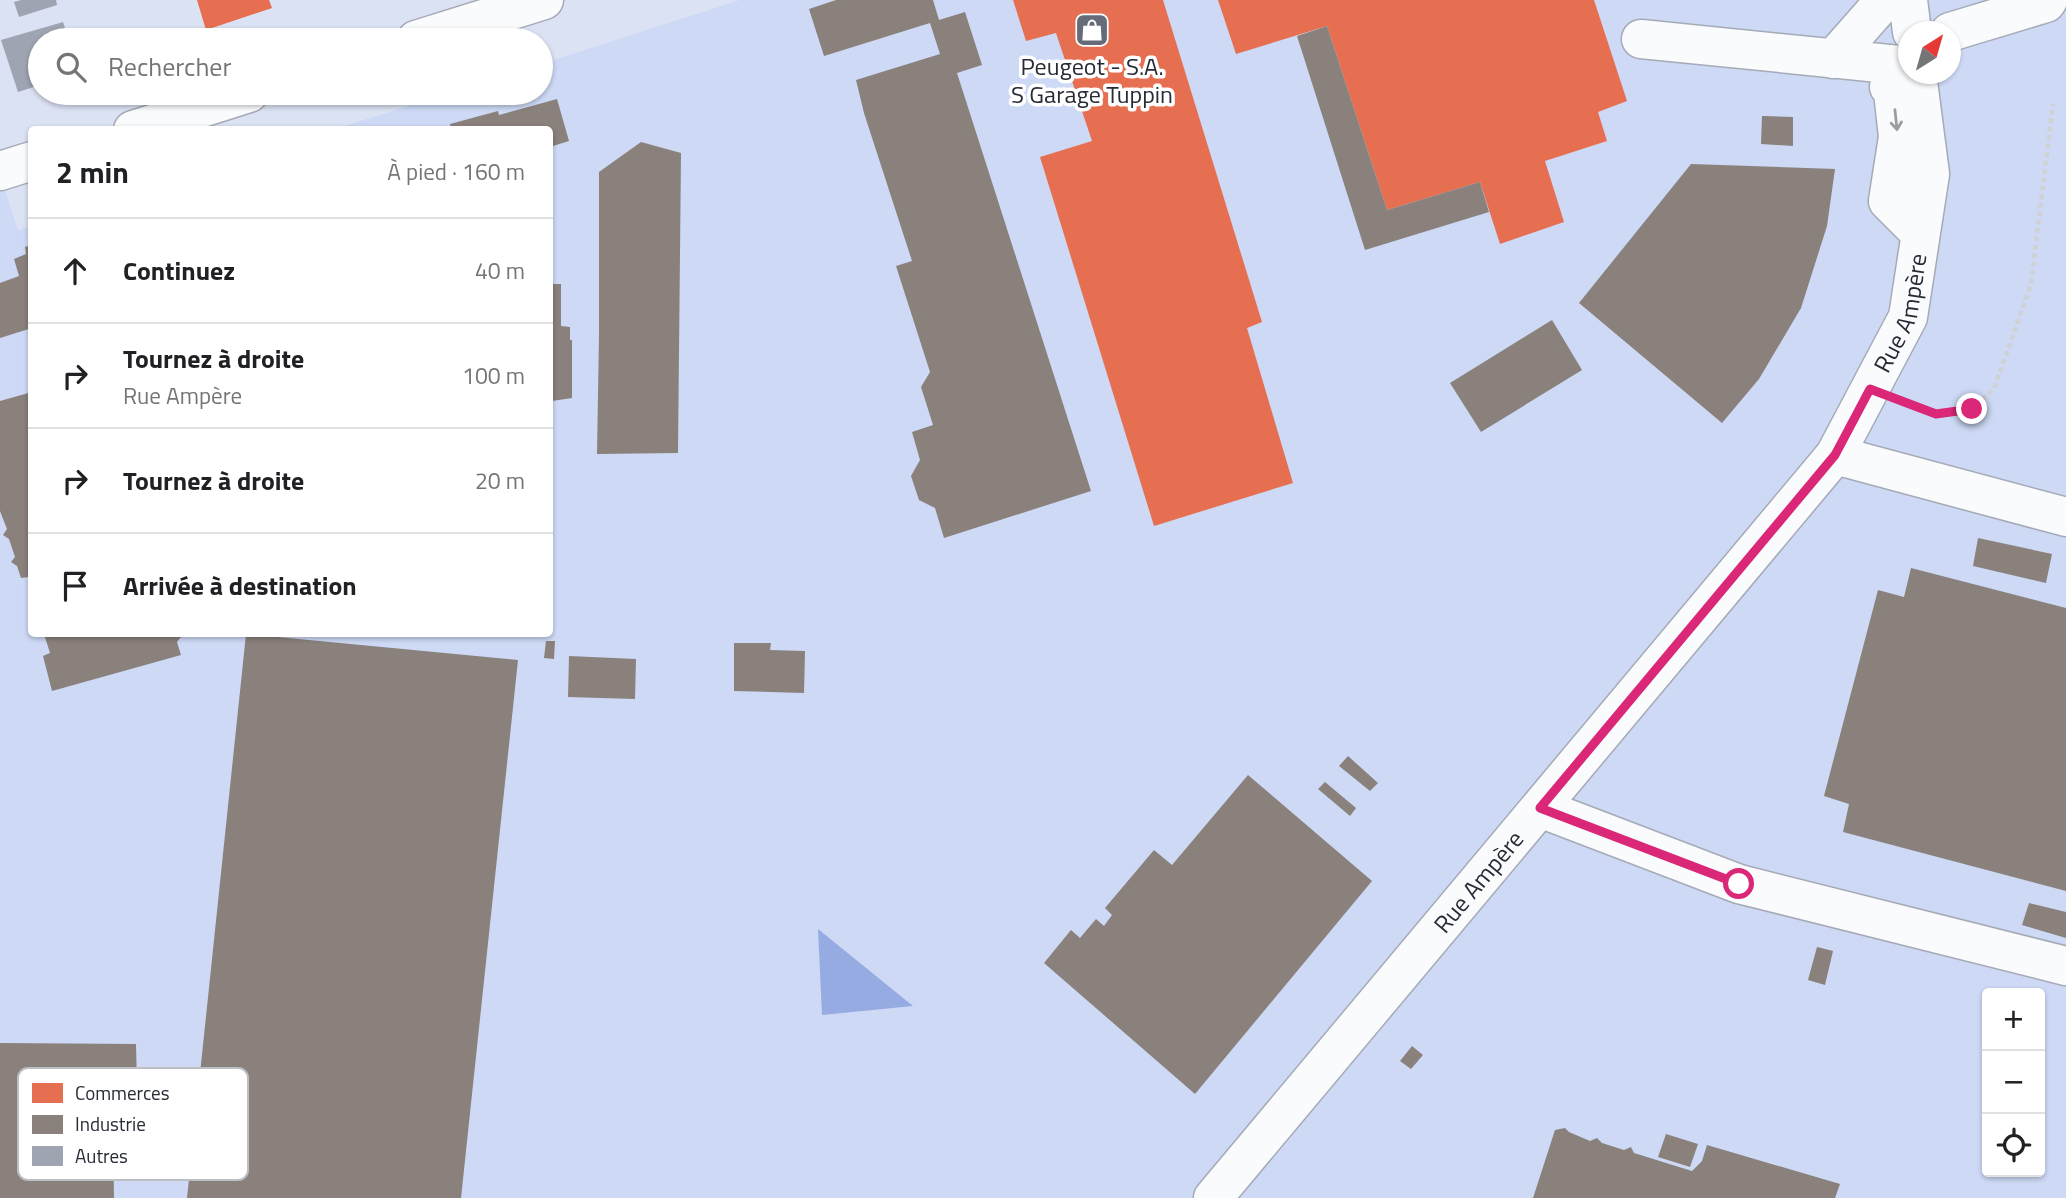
<!DOCTYPE html>
<html lang="fr">
<head>
<meta charset="utf-8">
<style>
  :root { --surface:#fff; --page:#f6f6f6; --text:#202124; --muted:#757577; --line:#e0e0e0 }
  body { margin:0; font-family:"Titillium Web",sans-serif; background:var(--page); color:var(--text) }
  .controls { position:absolute; right:21px; bottom:21px; display:grid; overflow:hidden; border-radius:7px; box-shadow:0 2px 5px #0004 }
  .controls button { width:63px; height:63px; display:grid; place-items:center; padding:0; border:0; border-bottom:2px solid var(--line); background:var(--surface); color:var(--text); font:35px sans-serif }
  .compass { position:absolute; left:1898px; top:21px; width:63px; height:63px; border-radius:50%; background:var(--surface); box-shadow:0 2px 5px #0004; rotate:37deg }
  .stop { position:absolute; width:21px; height:21px; margin:-16px; border:5px solid #db2777; border-radius:50%; background:#fff }
  .stop.end { background:#db2777; border-color:#fff; box-shadow:0 2px 7px #0008 }
  .list { margin:0; padding:0; list-style:none }
  h2 { display:flex; justify-content:space-between; align-items:center; height:91px; margin:0; padding:0 28px; font-size:30px }
  h2 small { font-size:23px; font-weight:400; color:var(--muted) }
  .list li { display:grid; grid-template-columns:46px 1fr auto; gap:21px; align-items:center; box-sizing:border-box; height:105px; padding:0 28px; border-top:2px solid var(--line) }
  .list b { display:block; font-size:26px; white-space:nowrap }
  .list p { margin:0; font-size:23px; white-space:nowrap; color:var(--muted) }
  .list em { font-size:23px; font-style:normal; color:var(--muted) }
  .icon { flex:none; width:38px; height:38px; fill:none; stroke:currentColor; stroke-width:2; stroke-linecap:round; stroke-linejoin:round }
  .map { position:relative; flex:none; width:2066px; height:1198px; overflow:hidden }
  .search { position:absolute; background:var(--surface); box-shadow:0 2px 5px #0004; left:28px; top:28px; width:525px; height:77px; display:flex; align-items:center; gap:18px; box-sizing:border-box; padding:0 24px; border-radius:38px; color:var(--muted); font-size:26px }
  .panel { position:absolute; background:var(--surface); box-shadow:0 2px 5px #0004; left:28px; top:126px; width:525px; height:511px; border-radius:7px }
  .map>svg:first-child { display:block }
  .built { fill:#cdd9f5; fill-rule:evenodd }
  .water { fill:#96abe1 }
  .shops { fill:#e76f51 }
  .industry { fill:#8a817c }
  .building { fill:#9ea4b1 }
  .lines { fill:none; stroke-linecap:round; stroke-linejoin:round }
  .minor-casing { stroke:#a5aab6; stroke-width:41 }
  .major-casing { stroke:#a5aab6; stroke-width:41 }
  .path { stroke:#cfd1d5; stroke-width:4.5; stroke-dasharray:5 3.5; stroke-linecap:butt }
  .minor { stroke:#fafbfd; stroke-width:38 }
  .major { stroke:#fafbfd; stroke-width:38 }
  .oneway { stroke:#9b9da3 }
  .route { stroke:#db2777; stroke-width:9 }
  .labels { text-anchor:middle; dominant-baseline:central; stroke-width:7; stroke-linejoin:round; paint-order:stroke }
  .poi-label { font-size:24px; fill:#262b36; stroke:#fff }
  .street-label { font-size:24px; fill:#262b36; stroke:#fff }
  .key { fill:#fff; stroke:#bebfc3; stroke-width:2 }
  .key-label { font-size:19px; fill:#262b36 }
</style>
</head>
<body>
<div class="map">
<svg width="2066" height="1198" viewBox="0 0 2066 1198">
  <rect width="100%" height="100%" fill="#dbe2f3"/>
  <!-- built -->
  <path class="built" d="M740,0H2066V1198H0V175L18,230L31,227L32,634H550V130L335,129L450,93H541V64ZM1909,32H1951V74H1909ZM1987,993H2040V1172H1987Z"/>
  <!-- water -->
  <path class="water" d="M818,929L913,1006L822,1015Z"/>
  <!-- shops -->
  <path class="shops" d="M197,0H269L272,8L206,30Z
    M1013,0H1163L1262,322L1247,328L1293,483L1154,526L1040,157L1092,141L1056,33L1026,41Z
    M1218,0H1594L1627,101L1598,112L1607,141L1545,161L1564,222L1500,244L1480,182L1387,210L1327,26L1236,54Z"/>
  <!-- industry -->
  <path class="industry" d="M836,0H933L939,20L965,12L982,65L957,73L1091,491L944,538L935,508L919,500L911,476L920,460L912,432L933,425L921,387L930,372L896,266L912,261L864,113L856,80L940,54L930,23L824,56L809,9Z
    M1327,26L1387,210L1480,182L1489,212L1365,250L1297,36Z
    M557,99L569,141L550,147V130H451L450,124L498,111L499,115Z
    M1762,116L1793,117V146L1761,144Z
    M641,142L681,153L678,453L597,454L599,335V172Z
    M1691,164L1835,169L1827,226L1801,308L1759,379L1722,423L1579,303Z
    M32,245V328L0,338V283L19,276L14,259L26,254L25,247Z
    M550,284H561V326L570,327V340H572V398L552,401L550,393Z
    M1552,320L1582,370L1481,432L1450,383Z
    M32,392V584H31L29,577L21,578L17,566L11,562L15,557L9,539L3,535L7,529L0,511V401Z
    M1978,538L2052,554L2046,583L1973,566Z
    M1911,568L2066,608V891L1843,832L1849,804L1824,796L1878,590L1904,597Z
    M44,634H176L181,637L177,642L181,655L52,691L43,656L50,653Z
    M246,634L518,660L461,1198H187Z
    M546,641H555L554,659L544,658Z
    M734,643H771L770,650L805,651L804,693L734,691Z
    M569,656L636,659L635,699L568,697Z
    M1348,756L1378,783L1370,791L1339,766Z
    M1248,775L1372,881L1195,1094L1044,963L1071,930L1080,938L1096,919L1104,926L1112,915L1105,908L1154,850L1172,865Z
    M1325,782L1356,808L1350,816L1318,789Z
    M2029,903L2066,912V938L2022,925Z
    M1817,947L1833,951L1825,985L1808,980Z
    M0,1043L136,1044L138,1126L113,1127L114,1198H0Z
    M1412,1046L1423,1055L1411,1069L1400,1061Z
    M1565,1128L1569,1132L1590,1141L1597,1138L1602,1143L1624,1150L1631,1147L1634,1153L1692,1171L1702,1161L1707,1145L1840,1184L1835,1198H1533L1555,1130Z
    M1666,1134L1698,1144L1690,1167L1658,1157Z"/>
  <!-- building -->
  <path class="building" d="M21,0H56L57,5L19,17L14,2Z
    M63,22L69,40H40V85L18,92L1,40Z"/>
  <g class="lines">
    <!-- minor casing -->
    <g class="minor-casing">
      <g id="minor">
        <path d="M1908,0L1912,32"/>
        <path d="M1950,32L2046,3L2048,0"/>
        <path d="M1641,39L1909,66"/>
        <path d="M1833,59L1885,0"/>
        <path d="M1889,87L1893,92L1898,137L1888,201L1920,233"/>
        <path d="M1835,455L2066,517"/>
        <path d="M1540,808L1739,884L2066,966"/>
        <path id="s1" d="M1213,1198L1835,455L1908,317L1930,174L1917,74"/>
      </g>
    </g>
    <!-- major casing -->
    <g class="major-casing">
      <path id="major" d="M416,40L544,0
        M133,130L249,93
        M0,171L32,161"/>
    </g>
    <!-- path -->
    <path class="path" d="M1903,402L1936,413L1972,409L1994,389L2031,284L2053,104"/>
    <!-- minor -->
    <use href="#minor" class="minor"/>
    <!-- major -->
    <use href="#major" class="major"/>
  </g>
  <!-- one-way arrows -->
  <defs><path id="oneway-shaft" d="M-6 0H5M1.5-3L5.5 0L1.5 3" fill="none" stroke-width="1.6" stroke-linecap="round" stroke-linejoin="round" transform="scale(1.75)"/></defs>
  <use class="oneway" href="#oneway-shaft" transform="translate(1896 120) rotate(84)"/>
  <g class="lines">
    <!-- route -->
    <path class="route" d="M1739,884L1540,808L1835,455L1870,389L1936,414L1972,409"/>
  </g>
  <!-- icons -->
  <defs>
    <g id="shop-square" transform="scale(1.75)"><rect x="-9" y="-9" width="18" height="18" rx="4" fill="#656b78" stroke="#fff"/><path d="M-5-2.5h2.3a2.7 3.5 0 0 1 5.4 0H5L5.5 6h-11ZM-1.5-2.5h3a1.5 2.3 0 0 0-3 0Z" fill="#fff"/></g>
  </defs>
  <g fill-rule="evenodd">
    <use href="#shop-square" x="1092" y="30"/>
  </g>
  <g class="labels">
    <!-- poi labels -->
    <g class="poi-label">
      <text x="1092" y="66">Peugeot - S.A.<tspan x="1092" dy="28">S Garage Tuppin</tspan></text>
    </g>
    <!-- street labels -->
    <g class="street-label">
      <text stroke="none"><textPath href="#s1" startOffset="1127">Rue Ampère</textPath></text>
      <text stroke="none"><textPath href="#s1" startOffset="413">Rue Ampère</textPath></text>
    </g>
  </g>
  <!-- legend -->
  <rect x="18" y="1068" width="230" height="112" rx="10" class="key"/>
  <rect x="32" y="1083" width="31" height="20" fill="#e76f51"/>
  <rect x="32" y="1115" width="31" height="19" fill="#8a817c"/>
  <rect x="32" y="1146" width="31" height="20" fill="#9ea4b1"/>
  <g class="key-label">
    <text x="75" y="1100">Commerces</text>
    <text x="75" y="1131">Industrie</text>
    <text x="75" y="1163">Autres</text>
  </g>
</svg>
<div class="controls">
<button>+</button>
<button>−</button>
<button><svg class="icon" aria-label="locate" viewBox="0 0 24 24"><circle cx="12" cy="12" r="6"/><path d="M12 2v4M12 18v4M2 12h4M18 12h4"/></svg></button>
</div>
<svg class="compass" viewBox="-18 -18 36 36"><path d="M0-13l5 13h-10z" fill="#e53935"/><path d="M0 13l5-13h-10z" fill="#757577"/></svg>
<div class="stop" style="left:1739px;top:884px"></div>
<div class="stop end" style="left:1972px;top:409px"></div>
<div class="search"><svg class="icon" aria-label="search" viewBox="0 0 24 24"><circle cx="10" cy="10" r="6"/><path d="M15 15l6 6"/></svg>Rechercher</div>
<section class="panel">
<h2>2 min<small>À pied · 160 m</small></h2>
<ul class="list">
<li><svg class="icon" aria-label="ahead" viewBox="0 0 24 24"><path d="M12 20V5M6 11l6-6 6 6"/></svg><div><b>Continuez</b></div><em>40 m</em></li>
<li><svg class="icon" aria-label="right" viewBox="0 0 24 24"><path d="M7 20v-9h11M14 6l5 5-5 5"/></svg><div><b>Tournez à droite</b><p>Rue Ampère</p></div><em>100 m</em></li>
<li><svg class="icon" aria-label="right" viewBox="0 0 24 24"><path d="M7 20v-9h11M14 6l5 5-5 5"/></svg><div><b>Tournez à droite</b></div><em>20 m</em></li>
<li><svg class="icon" aria-label="arrive" viewBox="0 0 24 24"><path d="M6 21V4h12l-3 4 3 4H6"/></svg><div><b>Arrivée à destination</b></div></li>
</ul>
</section>
</div>
</body>
</html>
